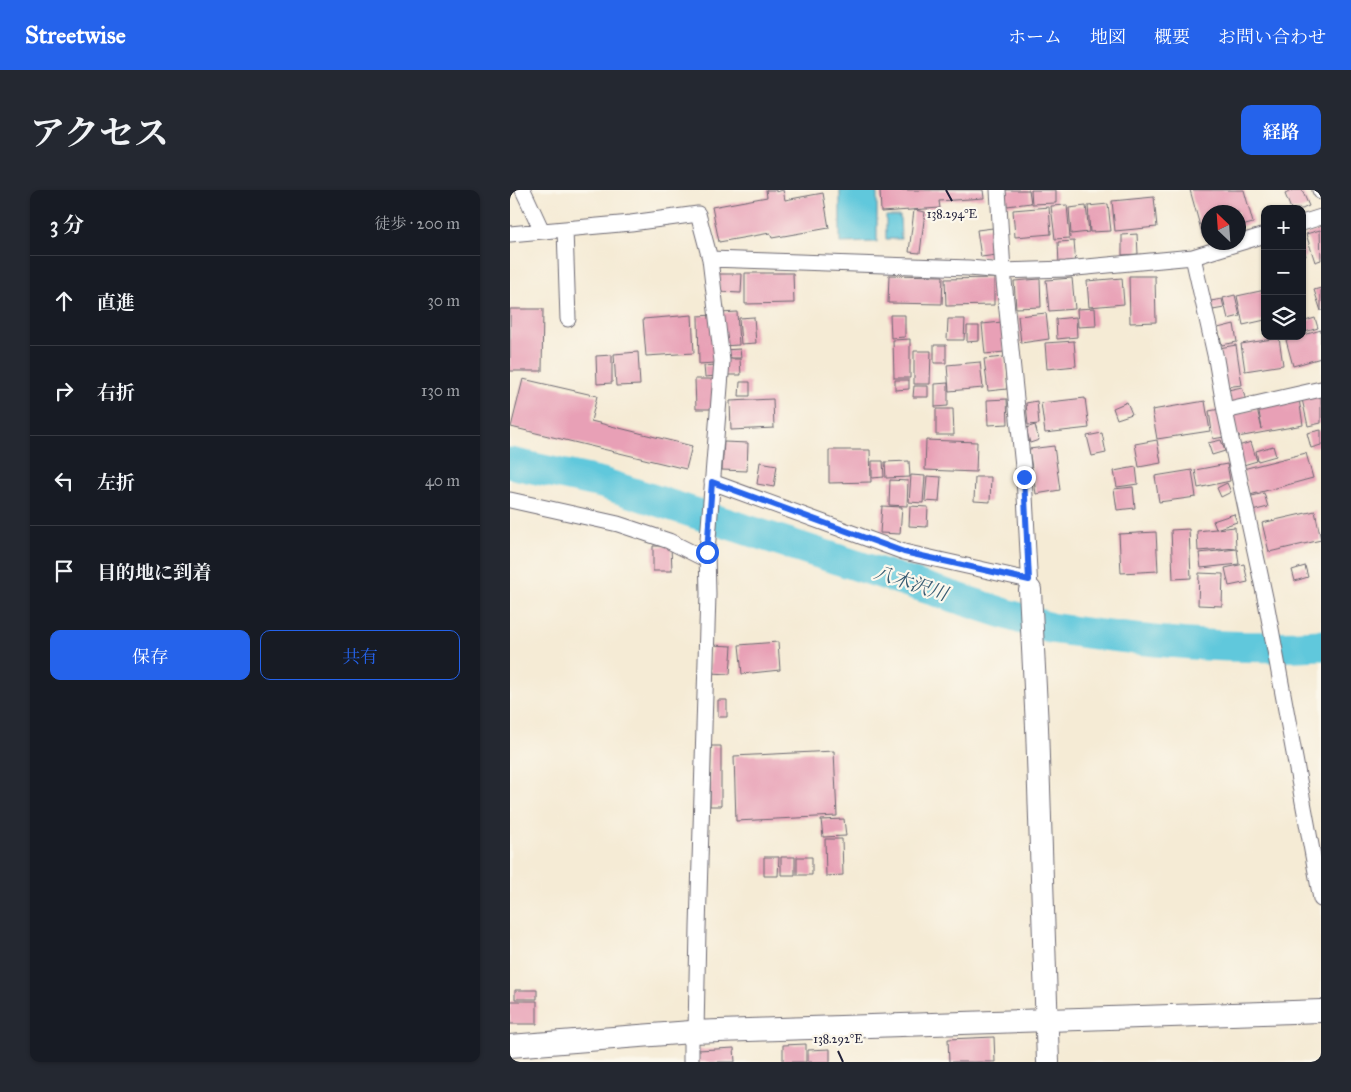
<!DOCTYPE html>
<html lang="ja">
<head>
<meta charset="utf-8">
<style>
  :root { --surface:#171b24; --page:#242831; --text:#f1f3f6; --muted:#9ea1a6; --line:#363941; --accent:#2563eb }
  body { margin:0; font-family:"IM FELL Great Primer","Noto Serif JP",serif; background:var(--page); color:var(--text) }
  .controls { position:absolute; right:15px; top:15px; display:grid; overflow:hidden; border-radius:10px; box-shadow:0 1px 4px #0004 }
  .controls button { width:45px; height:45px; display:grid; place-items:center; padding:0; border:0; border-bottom:1px solid var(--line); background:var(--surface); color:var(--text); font:25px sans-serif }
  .compass { position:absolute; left:691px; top:15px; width:45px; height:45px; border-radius:50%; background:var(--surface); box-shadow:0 1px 4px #0004; rotate:335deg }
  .stop { position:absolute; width:15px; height:15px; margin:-11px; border:4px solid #2563eb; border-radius:50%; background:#fff }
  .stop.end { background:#2563eb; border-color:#fff; box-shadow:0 1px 5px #0008 }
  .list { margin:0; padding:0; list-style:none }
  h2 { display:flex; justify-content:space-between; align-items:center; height:65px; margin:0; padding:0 20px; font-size:21px }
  h2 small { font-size:16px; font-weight:400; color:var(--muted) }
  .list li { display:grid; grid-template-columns:32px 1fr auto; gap:15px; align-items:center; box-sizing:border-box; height:90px; padding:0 20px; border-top:1px solid var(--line) }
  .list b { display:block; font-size:19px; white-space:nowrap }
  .list em { font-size:16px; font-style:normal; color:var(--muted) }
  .actions { display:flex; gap:10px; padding:15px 20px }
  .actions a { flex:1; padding:11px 0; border:1px solid var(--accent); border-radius:10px; text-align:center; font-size:18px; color:var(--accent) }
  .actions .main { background:var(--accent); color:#fff }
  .icon { flex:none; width:28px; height:28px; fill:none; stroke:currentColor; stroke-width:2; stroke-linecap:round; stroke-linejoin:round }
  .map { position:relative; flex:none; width:811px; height:872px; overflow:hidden; border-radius:10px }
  header { display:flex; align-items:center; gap:30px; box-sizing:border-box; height:70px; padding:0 25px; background:var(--accent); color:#fff }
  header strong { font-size:24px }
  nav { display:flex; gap:28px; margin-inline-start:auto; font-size:18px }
  .intro { display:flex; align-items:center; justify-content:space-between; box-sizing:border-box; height:120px; padding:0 30px }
  h1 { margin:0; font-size:35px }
  .button { padding:12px 22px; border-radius:10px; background:var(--accent); color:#fff; font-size:18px; font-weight:700 }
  main { display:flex; gap:30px; padding:0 30px }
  aside { flex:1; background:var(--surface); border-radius:10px; box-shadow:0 1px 4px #0004 }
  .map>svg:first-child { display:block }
  .water { fill:#60c8dc; stroke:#41758c }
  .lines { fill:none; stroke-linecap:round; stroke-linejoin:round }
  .river { stroke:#60c8dc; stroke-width:31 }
  .building { fill:#e8a0b6 }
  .street-casing { stroke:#6c6871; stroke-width:17 }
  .secondary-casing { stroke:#6c6871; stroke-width:24 }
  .street { stroke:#fff; stroke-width:15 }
  .secondary { stroke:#fff; stroke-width:22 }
  .route { stroke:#2563eb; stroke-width:6 }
  .ticks { fill:none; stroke:#22223b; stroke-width:2 }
  .labels { text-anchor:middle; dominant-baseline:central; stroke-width:4.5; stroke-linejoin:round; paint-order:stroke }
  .water-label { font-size:19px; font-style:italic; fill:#385c73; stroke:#fbf7ec }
  .ticks-label { font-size:12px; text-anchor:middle; fill:#22223b; stroke:#fbf7ec; stroke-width:4.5; stroke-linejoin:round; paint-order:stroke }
</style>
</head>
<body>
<header>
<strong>Streetwise</strong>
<nav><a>ホーム</a><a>地図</a><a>概要</a><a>お問い合わせ</a></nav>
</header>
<div class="intro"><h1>アクセス</h1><a class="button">経路</a></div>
<main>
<aside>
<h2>3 分<small>徒歩 · 200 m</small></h2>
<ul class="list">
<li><svg class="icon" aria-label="ahead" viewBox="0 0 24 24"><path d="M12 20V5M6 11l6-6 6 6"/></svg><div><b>直進</b></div><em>30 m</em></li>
<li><svg class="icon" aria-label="right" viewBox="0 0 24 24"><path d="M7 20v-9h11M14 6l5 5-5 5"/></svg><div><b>右折</b></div><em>130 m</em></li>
<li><svg class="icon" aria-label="left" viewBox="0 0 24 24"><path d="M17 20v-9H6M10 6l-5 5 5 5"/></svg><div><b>左折</b></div><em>40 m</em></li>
<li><svg class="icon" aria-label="arrive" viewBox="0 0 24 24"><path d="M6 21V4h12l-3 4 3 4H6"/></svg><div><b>目的地に到着</b></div></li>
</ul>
<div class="actions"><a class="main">保存</a><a>共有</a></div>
</aside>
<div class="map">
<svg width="811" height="872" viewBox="0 0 811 872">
  <rect width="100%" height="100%" fill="#fbf7ec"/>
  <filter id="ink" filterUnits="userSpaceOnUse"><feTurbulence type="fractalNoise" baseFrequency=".02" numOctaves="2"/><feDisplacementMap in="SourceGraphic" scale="10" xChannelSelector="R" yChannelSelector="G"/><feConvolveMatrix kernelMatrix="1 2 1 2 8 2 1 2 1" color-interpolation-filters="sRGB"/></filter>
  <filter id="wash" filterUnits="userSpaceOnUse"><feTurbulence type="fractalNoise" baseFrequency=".0096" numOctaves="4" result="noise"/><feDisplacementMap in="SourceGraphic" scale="20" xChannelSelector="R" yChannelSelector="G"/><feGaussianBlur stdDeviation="1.12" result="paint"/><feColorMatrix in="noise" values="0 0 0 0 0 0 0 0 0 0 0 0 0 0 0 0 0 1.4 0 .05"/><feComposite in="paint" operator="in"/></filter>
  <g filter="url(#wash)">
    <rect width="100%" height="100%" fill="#f5ebd5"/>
    <!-- water -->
    <path class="water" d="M330,0H367V52L330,53Z
      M376,26H390L391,49H376Z"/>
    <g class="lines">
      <!-- river -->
      <path class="river" d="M0,273L92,293L540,438C630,451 721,461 811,455"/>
    </g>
    <g id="blocks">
      <!-- building -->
      <path class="building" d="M256,0H266V2L273,0L275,10L313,3L319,38L262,48L260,43L209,52L202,17L257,7Z
        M370,0H473L474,8L429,11L430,18L371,22Z
        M495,0H519L521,13L497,16Z
        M521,0H546V13L522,14Z
        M680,0H734L743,33L728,37V22H698V46L693,47Z
        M783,0H792L799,16L792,19H781L775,4Z
        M644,7L647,37L605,41L602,11Z
        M598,14L601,41L580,42L578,16Z
        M557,15L560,48L545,49L541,16Z
        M576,16L579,42L561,44L559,18Z
        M539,17L541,44L505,47L503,20Z
        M404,20L415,22L410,63L399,62Z
        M483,38L487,65L471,67L467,40Z
        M810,40L811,70L805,72L796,44Z
        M627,44L628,64L612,65V45Z
        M564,51L566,74L549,75L548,52Z
        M792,55L796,66L792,68Z
        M235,83H283L284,113L235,114Z
        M209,84H232L231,103L209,102Z
        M379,85L433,86L432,114L378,113Z
        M619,86H645L646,132L620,133Z
        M484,88V115L436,116L435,89Z
        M562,88L565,119L539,121L536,90Z
        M612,88L614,114L579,117L577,91Z
        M530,89L531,117L506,118L504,91Z
        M811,98V121L804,100Z
        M755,100V130L733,135L727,106Z
        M725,105L730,126L718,129L713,108Z
        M712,109L714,118L703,120L701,111Z
        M585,118L586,136L568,137L567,119Z
        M0,119H33L32,181H0Z
        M227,122L229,155L212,156L210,123Z
        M536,123L539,149L511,153L508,126Z
        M182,125L184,163L136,166L133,129Z
        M203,125L205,173L189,174L188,126Z
        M380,125H395V147L381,148Z
        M244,127L246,153L231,154L229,128Z
        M566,127L567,147L547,149L546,129Z
        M805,128L808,138L792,143V132Z
        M438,129H455L454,150H437Z
        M492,132L494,162L475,164L472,134Z
        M724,134L727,152L712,155L708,138Z
        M457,136H469V151L457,152Z
        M811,140V168L783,176L776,150Z
        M769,148L773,175L735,181L731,154Z
        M400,149V188H384L383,150Z
        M564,151L566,176L537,179L535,153Z
        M424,155H436V173H424Z
        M726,155L732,195L715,197L709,158Z
        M230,159L231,168H213V160Z
        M404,161H421L420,194H404Z
        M128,162L130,195L106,196L104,164Z
        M102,165V193L87,194L86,166Z
        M494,167L497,199L478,201L474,169Z
        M214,169H230L231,185H214Z
        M470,172L473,198L439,201L437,175Z
        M205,175L206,186L195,187L194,176Z
        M13,189L87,206L81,231L182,256L176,279L1,237Z
        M185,189H205L206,219H186Z
        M385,190H399V199L385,200Z
        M230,192H240V206H229Z
        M438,193V216L425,217V194Z
        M404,196H418V207H403Z
        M732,197L736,211L721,214L718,200Z
        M811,204V233L798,236L792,209Z
        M575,208L579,238L535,243L531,213Z
        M263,209L264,238L221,240L220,211Z
        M497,209L498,234L478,235L477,210Z
        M789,209L793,235L728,247L723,224L747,219L752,239L748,216Z
        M527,211L529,234L518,235L516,213Z
        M695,211L700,241L647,249L642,220Z
        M617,212L622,224L607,229L603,218Z
        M426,219H443L444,245H426Z
        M710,219L714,247L703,249L699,221Z
        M525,235L529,250L520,253L516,238Z
        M811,240V255L801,258L797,243Z
        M592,243L596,263L582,266L577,246Z
        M416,250L467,252L466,282L415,280Z
        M647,250L651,273L629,277L625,254Z
        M711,250L715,261L702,265L698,253Z
        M214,252L238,253L237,281L212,280Z
        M741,252L747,271L730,276L725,257Z
        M544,256L550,300L526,304L519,259Z
        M763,256L766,266L748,271L746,261Z
        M319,260H360L361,292L319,293Z
        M796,263L803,288L740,305L733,279Z
        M362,271H373L374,287L362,288Z
        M399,271L400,287L376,288L375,272Z
        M250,272L267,275L264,297L247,294Z
        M717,274L720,291L688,298L685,280Z
        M626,277L628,294L607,297L604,281Z
        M682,280L686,307L649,312L645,286Z
        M401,285L415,286L413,313L399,312Z
        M417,286L431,287L429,312L415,311Z
        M465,287H481L480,312L464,311Z
        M380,290L398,291L397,316L379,315Z
        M717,293L721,302L711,307L707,298Z
        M623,297L625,318L607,320L604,299Z
        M754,303L758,317L742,321L738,307Z
        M372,316L392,317L390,344L370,343Z
        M400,316L418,317L417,337L399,336Z
        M805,321L811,350L759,362L752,333Z
        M724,324L727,332L706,339L703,331Z
        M725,337L726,358L688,361L687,341Z
        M679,339L681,388L663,389L661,340Z
        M646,342L648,381L611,383L609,344Z
        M143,356H161L162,381H143Z
        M727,359L729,374L691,378L689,363Z
        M734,374L738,392L719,396L715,378Z
        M795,376L798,387L785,391L782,380Z
        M689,383L713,384L712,416L688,415Z
        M268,452L270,480L232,484L229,455Z
        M202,455L222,456L220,484L200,483Z
        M208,510H217V527H208Z
        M201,556H211V616H200Z
        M324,561L327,626L226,631L224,566Z
        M334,629L336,646L313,647L311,630Z
        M315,649H332L333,685L316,686Z
        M254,667H269L268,686H254Z
        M271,667H285V685H271Z
        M287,667H302V685H287Z
        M5,800H27V809H5Z
        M0,811H27V834H0Z
        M484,847L485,872H439L438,849Z
        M296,854V872H273V855Z
        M224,858L225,872H189L188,860Z
        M320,859V872H298V860Z"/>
    </g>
  </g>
  <g filter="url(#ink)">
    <use href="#blocks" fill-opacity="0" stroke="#6c6871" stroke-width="1"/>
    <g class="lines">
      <!-- street casing -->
      <g class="street-casing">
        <path id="street" d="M13,0L32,41
          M488,0L493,81L514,287L520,400
          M810,0L811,2
          M792,33L811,27
          M55,39L58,129
          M0,44L121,33L188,24L200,69L212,171L197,362L198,404L188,738L186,842
          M683,67L706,169L715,221L756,412L811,709
          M200,69L459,78L493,81L556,79L683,67L755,45
          M715,221L811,199
          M202,292L394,362L519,390
          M0,310L108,334L159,351L197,370
          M181,872V842"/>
      </g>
      <!-- secondary casing -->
      <g class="secondary-casing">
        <path id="secondary" d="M520,400L527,537L538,872
          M0,856L181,842L811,821"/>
      </g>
      <!-- street -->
      <use href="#street" class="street"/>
      <!-- secondary -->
      <use href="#secondary" class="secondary"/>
    </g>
  </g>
  <g class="lines" filter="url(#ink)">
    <!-- route -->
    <path class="route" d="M197,362L202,292L394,362L519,390L514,287"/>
  </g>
  <!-- ticks -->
  <path class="ticks" d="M436,0L442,11M328,861L333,872"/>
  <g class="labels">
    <!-- water labels -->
    <g class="water-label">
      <text transform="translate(401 393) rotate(18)">八木沢川</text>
    </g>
  </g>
  <g class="ticks-label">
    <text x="442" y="28">138.294°E</text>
    <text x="328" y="853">138.292°E</text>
  </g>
</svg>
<div class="controls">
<button>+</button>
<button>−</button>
<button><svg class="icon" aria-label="layers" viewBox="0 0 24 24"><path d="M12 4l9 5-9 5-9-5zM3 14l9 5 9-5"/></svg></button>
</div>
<svg class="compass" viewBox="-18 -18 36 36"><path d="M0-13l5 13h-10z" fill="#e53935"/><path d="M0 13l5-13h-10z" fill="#9ea1a6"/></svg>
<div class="stop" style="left:197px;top:362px"></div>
<div class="stop end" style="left:514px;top:287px"></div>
</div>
</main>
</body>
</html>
